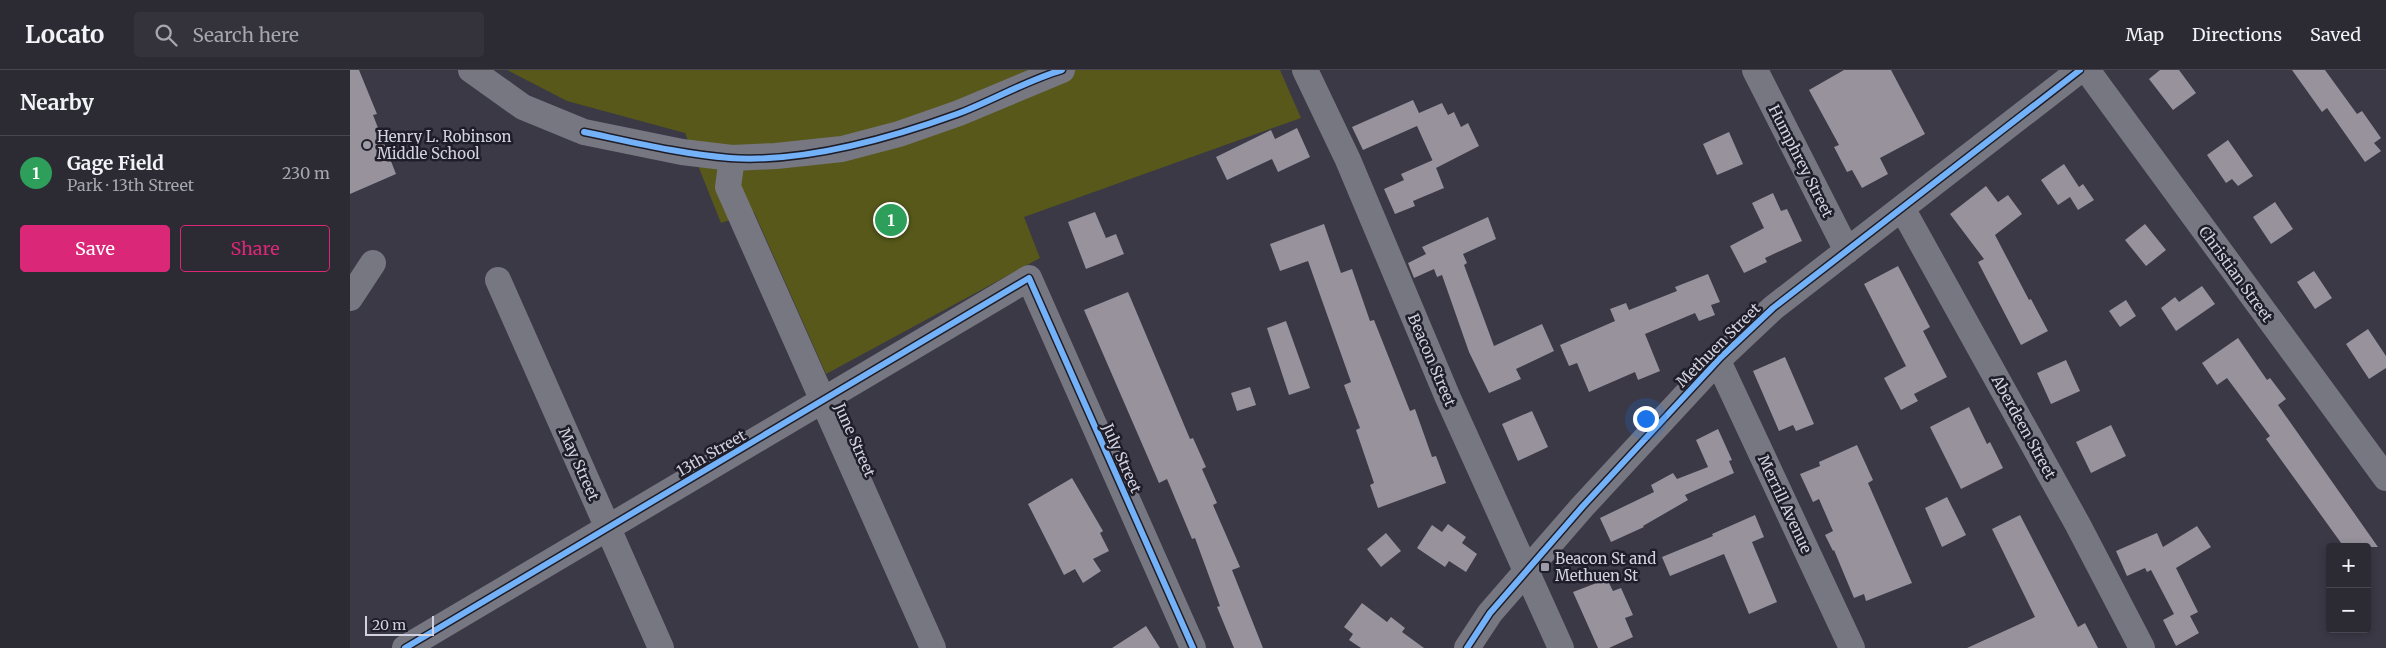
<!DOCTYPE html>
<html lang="en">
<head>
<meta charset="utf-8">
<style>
  :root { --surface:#2c2b34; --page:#34333c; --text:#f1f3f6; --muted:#a6a7ac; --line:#48474f; --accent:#db2777 }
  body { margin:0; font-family:Merriweather,serif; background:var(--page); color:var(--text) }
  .controls { position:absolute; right:15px; bottom:15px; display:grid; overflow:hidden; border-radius:5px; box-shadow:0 2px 8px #0003 }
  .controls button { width:45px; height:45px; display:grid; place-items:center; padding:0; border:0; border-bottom:1px solid var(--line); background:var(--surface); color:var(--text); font:25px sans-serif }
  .scale { position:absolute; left:15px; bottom:12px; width:69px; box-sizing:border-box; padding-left:5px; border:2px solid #d2d1df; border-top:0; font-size:14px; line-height:18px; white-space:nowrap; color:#d2d1df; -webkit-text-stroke:4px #1e1d28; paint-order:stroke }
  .you { position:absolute; left:1295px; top:348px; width:18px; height:18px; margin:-12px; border:4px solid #fff; border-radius:50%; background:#1a73e8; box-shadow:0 0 0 8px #1a73e833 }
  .badge { display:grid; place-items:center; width:32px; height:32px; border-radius:50%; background:var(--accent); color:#fff; font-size:16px; font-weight:700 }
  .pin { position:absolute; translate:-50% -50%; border:2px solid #fff; box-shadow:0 1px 5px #0006 }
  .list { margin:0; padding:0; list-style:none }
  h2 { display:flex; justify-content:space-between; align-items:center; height:65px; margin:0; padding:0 20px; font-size:21px }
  h2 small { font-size:16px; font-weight:400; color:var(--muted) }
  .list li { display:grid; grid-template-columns:32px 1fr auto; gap:15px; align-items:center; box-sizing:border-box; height:75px; padding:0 20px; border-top:1px solid var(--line) }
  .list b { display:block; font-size:19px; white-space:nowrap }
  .list p { margin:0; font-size:16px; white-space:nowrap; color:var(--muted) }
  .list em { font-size:16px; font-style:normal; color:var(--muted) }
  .actions { display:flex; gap:10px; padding:15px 20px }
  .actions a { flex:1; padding:11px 0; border:1px solid var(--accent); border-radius:5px; text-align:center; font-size:18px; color:var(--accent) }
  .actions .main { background:var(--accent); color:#fff }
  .icon { flex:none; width:28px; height:28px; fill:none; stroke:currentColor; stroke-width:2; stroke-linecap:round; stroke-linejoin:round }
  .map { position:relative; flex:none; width:2036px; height:578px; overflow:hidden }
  header { display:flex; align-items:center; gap:30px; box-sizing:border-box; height:70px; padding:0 25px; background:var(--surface); border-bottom:1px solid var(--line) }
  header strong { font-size:24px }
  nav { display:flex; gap:28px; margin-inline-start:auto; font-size:18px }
  .search { width:350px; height:45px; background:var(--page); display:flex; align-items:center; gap:12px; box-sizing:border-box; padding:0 18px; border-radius:5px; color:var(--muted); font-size:19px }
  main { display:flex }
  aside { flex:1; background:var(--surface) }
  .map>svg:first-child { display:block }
  .green { fill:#57581a }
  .building { fill:#97929c }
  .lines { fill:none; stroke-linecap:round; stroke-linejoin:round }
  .minor { stroke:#777782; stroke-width:26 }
  .cycleway-casing { stroke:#1e1d28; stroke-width:9 }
  .cycleway { stroke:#73b2f8; stroke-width:6 }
  .poi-dot { fill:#9d9ca9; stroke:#1e1d28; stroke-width:2 }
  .labels { text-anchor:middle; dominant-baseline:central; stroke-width:5; stroke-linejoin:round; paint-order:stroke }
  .poi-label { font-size:15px; fill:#d2d1df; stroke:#1e1d28; text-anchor:start }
  .street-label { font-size:15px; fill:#d2d1df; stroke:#1e1d28 }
</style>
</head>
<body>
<header>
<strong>Locato</strong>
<div class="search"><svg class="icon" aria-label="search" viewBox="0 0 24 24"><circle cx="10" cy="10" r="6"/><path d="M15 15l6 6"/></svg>Search here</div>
<nav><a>Map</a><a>Directions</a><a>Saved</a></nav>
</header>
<main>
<aside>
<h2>Nearby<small></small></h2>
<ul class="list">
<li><span class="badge" style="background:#2e9e5b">1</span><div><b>Gage Field</b><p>Park · 13th Street</p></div><em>230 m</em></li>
</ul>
<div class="actions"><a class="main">Save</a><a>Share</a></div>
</aside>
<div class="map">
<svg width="2036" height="578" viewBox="0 0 2036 578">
  <rect width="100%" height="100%" fill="#3b3946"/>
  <!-- green -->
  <path class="green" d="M157,0H930L951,48L674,147L690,188L476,304L404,142L371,153L335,63L217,31Z"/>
  <!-- building -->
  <path class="building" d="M0,0H9L27,44L23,45L46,104L0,124Z
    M1494,0H1541L1575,64L1530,88L1538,104L1512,118L1502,100L1497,102L1484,77L1489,75L1459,20Z
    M1810,0H1829L1846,23L1823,40L1799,9Z
    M1942,0H1975L2007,44L2012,41L2031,68L2024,73L2031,81L2015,92L1977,38L1972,42Z
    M1063,30L1069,43L1092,33L1098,45L1104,42L1111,57L1118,53L1129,76L1086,98L1067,56L1013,80L1002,57Z
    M947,58L960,87L928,102L922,89L877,110L866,87L921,60L925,69Z
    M1379,62L1393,94L1367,105L1353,74Z
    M1878,70L1903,106L1888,116L1882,109L1876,113L1857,85Z
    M1083,90L1094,118L1063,131L1065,136L1045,144L1034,119L1054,110L1051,104Z
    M1714,94L1729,117L1733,114L1744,130L1728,140L1720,127L1708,135L1691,110Z
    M1636,116L1648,132L1658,125L1672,144L1645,165L1679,230L1681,229L1698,261L1671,275L1628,192L1634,189L1600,144Z
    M1423,123L1431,141L1437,139L1452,171L1415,188L1417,192L1394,203L1380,176L1414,158L1402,133Z
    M1925,132L1943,159L1921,174L1903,147Z
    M745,142L756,168L766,164L774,184L736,199L718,152Z
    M1138,147L1146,169L1113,184L1117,193L1114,195L1144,276L1192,254L1204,281L1166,299L1171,309L1139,323L1119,282L1092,205L1087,207L1084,199L1064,208L1058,193L1076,184L1072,177Z
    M974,154L991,203L1002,199L1020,251L1024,250L1060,341L1065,339L1082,387L1086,386L1096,413L1028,438L1020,415L1024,413L1006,360L1010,358L994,315L1001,312L958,191L930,201L920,174Z
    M1795,154L1816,180L1796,196L1775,170Z
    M1548,196L1580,257L1573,261L1597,307L1564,324L1568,331L1551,340L1534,308L1556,296L1514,214Z
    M1964,201L1982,228L1965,239L1947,212Z
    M1358,204L1370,232L1361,235L1365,245L1349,251L1345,243L1295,264L1310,301L1288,310L1285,302L1239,322L1227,293L1219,296L1210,275L1265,251L1260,239L1276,233L1279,240L1327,221L1325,217Z
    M1852,216L1865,234L1826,261L1811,238L1825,227L1829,232Z
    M778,222L840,369L843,368L856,397L852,399L867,433L863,435L890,497L882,500L913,578H884L867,537L870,536L845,468L842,469L817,409L809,413L734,240Z
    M1776,230L1786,246L1770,257L1759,241Z
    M936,251L960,318L939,325L917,258Z
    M2018,259L2036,286V298L2019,309L1996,274Z
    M1888,268L1917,310L1920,308L1936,329L1928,335L2028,477H1994L1916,369L1920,366L1877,308L1867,315L1852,293Z
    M1435,287L1464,354L1446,361L1443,355L1429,361L1403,301Z
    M1716,290L1730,321L1701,334L1687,303Z
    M900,317L906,335L887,341L881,323Z
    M1619,337L1637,374L1640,372L1653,398L1611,419L1580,357Z
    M1182,341L1198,377L1168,391L1152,354Z
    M1761,355L1776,386L1741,403L1726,372Z
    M1368,359L1382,390L1379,391L1384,403L1335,425L1338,430L1293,456L1294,457L1261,472L1250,448L1304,422L1301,415L1323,403L1327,409L1358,397L1346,370Z
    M1507,375L1523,410L1518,413L1562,513L1516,531L1514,524L1504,528L1484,480L1483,481L1475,465L1483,461L1469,429L1463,432L1450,404L1470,396L1469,392Z
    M722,408L753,461L750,463L759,481L743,489L751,501L733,513L725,499L714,505L678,434Z
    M1597,427L1616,465L1592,477L1575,438Z
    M1405,445L1414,467L1402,472L1427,532L1399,544L1374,484L1320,506L1312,487L1363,466L1362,464Z
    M1670,445L1728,557L1735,553L1748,578H1617L1685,547L1642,459Z
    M1098,454L1116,467L1112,473L1127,484L1116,502L1099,491L1095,497L1067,478L1082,455L1092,462Z
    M1847,456L1861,477L1826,498L1848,542L1840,546L1849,563L1826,576L1813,550L1824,544L1801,500L1797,502L1795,498L1777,506L1766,481L1807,463L1813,477Z
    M1036,463L1051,481L1031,497L1017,479Z
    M1257,509L1263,521L1271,518L1283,545L1275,548L1283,567L1259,578H1248L1223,522Z
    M1012,533L1037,552L1041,547L1055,558L1052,562L1074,578H1011L999,570L1003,564L994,557Z
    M796,556L810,578H762Z"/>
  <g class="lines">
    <!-- minor -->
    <path class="minor" d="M121,0L173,37L234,62L332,82L382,88L426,86L492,79L549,64L609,43L712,0
      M955,0L998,90L1098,328L1211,578
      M1405,0L1497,181
      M1737,0L2036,408
      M382,88L378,117L583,578
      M1552,138L1728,455L1792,578
      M148,210L311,578
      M0,228L23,193
      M1368,291L1502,578
      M55,578L679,208L843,578
      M1117,578L1140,543L1233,436L1371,287L1423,238L1730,0"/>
    <!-- cycleway casing -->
    <g class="cycleway-casing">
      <path id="cycleway" d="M234,62C282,72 331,84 380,88C453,93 538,69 607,44C642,31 675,11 712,0
        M55,578L679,208L843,578
        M1117,578L1140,543L1233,436L1371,287L1423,238L1730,0"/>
    </g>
    <!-- cycleway -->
    <use href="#cycleway" class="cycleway"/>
  </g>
  <!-- markers -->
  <g class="poi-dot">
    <circle cx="17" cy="75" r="5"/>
    <rect x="1190" y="492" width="10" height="10" rx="2.5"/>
  </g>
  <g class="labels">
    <!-- poi labels -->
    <g class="poi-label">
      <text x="27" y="66">Henry L. Robinson<tspan x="27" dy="17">Middle School</tspan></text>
      <text x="1205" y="488">Beacon St and<tspan x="1205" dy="17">Methuen St</tspan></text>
    </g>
    <!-- street labels -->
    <g class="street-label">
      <text transform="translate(1451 91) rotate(63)">Humphrey Street</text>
      <text transform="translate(1886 204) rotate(54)">Christian Street</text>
      <text transform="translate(1368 275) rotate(-45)">Methuen Street</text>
      <text transform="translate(1082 290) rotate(67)">Beacon Street</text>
      <text transform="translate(1674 357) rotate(61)">Aberdeen Street</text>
      <text transform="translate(505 370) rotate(66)">June Street</text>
      <text transform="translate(361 383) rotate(-30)">13th Street</text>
      <text transform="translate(772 388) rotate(66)">July Street</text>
      <text transform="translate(229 394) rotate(66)">May Street</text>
      <text transform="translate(1435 434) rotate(65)">Merrill Avenue</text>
    </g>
  </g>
</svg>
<div class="controls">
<button>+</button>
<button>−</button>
</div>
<div class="scale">20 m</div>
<div class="you"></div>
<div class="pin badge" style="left:541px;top:150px;background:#2e9e5b">1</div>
</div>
</main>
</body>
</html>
